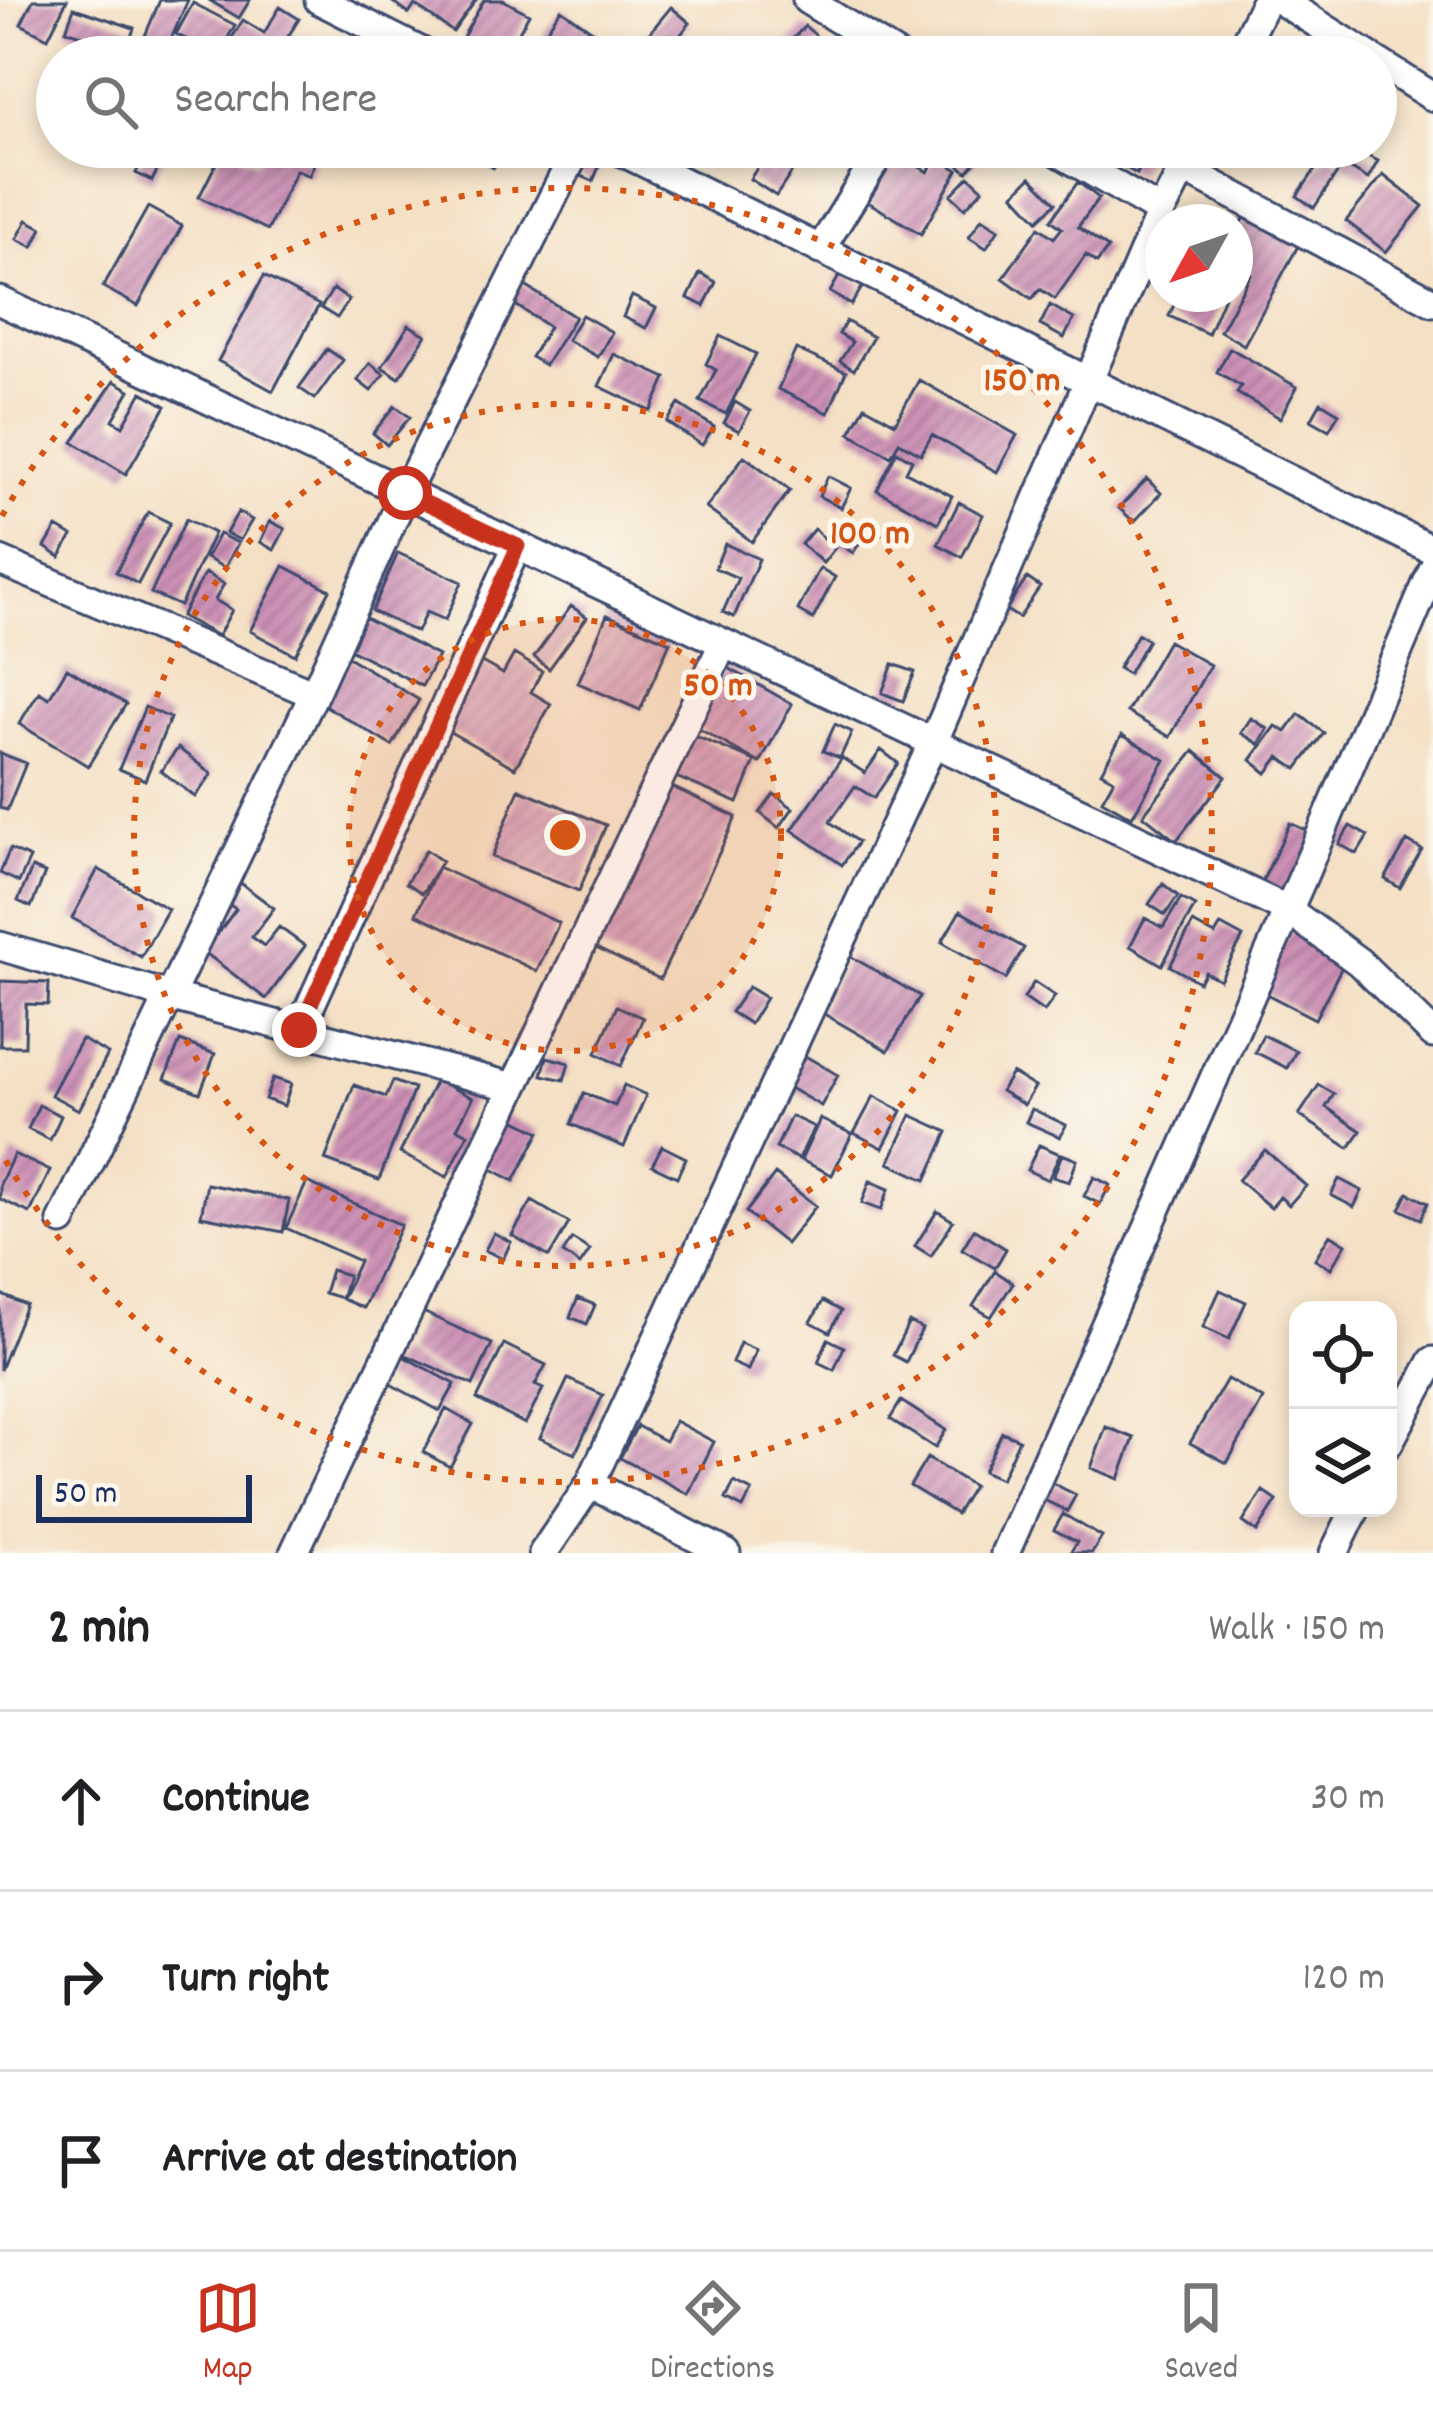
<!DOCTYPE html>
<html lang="en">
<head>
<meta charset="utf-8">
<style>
  :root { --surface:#fff; --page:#f2f2f2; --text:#202124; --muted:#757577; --line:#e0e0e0; --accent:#c8321e }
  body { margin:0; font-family:Dekko,sans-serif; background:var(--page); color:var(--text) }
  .controls { position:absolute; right:36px; bottom:36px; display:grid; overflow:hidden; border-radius:24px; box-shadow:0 6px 18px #0003 }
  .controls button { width:108px; height:108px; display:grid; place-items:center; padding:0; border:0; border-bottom:3px solid var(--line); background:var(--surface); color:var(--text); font:60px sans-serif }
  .compass { position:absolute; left:1145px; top:204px; width:108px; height:108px; border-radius:50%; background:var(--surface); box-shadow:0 6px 18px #0003; rotate:230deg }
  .scale { position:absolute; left:36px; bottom:30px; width:216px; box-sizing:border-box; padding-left:12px; border:6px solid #1b2f5e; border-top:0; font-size:33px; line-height:42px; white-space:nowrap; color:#1b2f5e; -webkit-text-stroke:9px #fbf7ec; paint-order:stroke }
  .stop { position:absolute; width:36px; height:36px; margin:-27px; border:9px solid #c8321e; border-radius:50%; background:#fff }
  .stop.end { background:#c8321e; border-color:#fff; box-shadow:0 3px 12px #0008 }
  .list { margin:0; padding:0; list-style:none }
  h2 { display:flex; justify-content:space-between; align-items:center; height:156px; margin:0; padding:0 48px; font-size:51px }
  h2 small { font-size:39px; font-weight:400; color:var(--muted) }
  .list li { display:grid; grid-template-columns:78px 1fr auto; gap:36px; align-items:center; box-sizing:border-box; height:180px; padding:0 48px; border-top:3px solid var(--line) }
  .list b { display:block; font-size:45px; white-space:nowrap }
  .list em { font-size:39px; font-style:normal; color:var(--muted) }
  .icon { flex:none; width:66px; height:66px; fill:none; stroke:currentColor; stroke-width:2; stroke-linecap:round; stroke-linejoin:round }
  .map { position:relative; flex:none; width:1433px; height:1553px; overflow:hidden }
  .search { position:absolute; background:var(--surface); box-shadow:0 6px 18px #0003; left:36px; right:36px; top:36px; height:132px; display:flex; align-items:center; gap:30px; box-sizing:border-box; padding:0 42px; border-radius:66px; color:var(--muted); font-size:45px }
  .sheet { height:696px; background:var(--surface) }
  nav { display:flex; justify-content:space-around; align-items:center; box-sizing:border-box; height:168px; border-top:3px solid var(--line); background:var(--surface); font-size:33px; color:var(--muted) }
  nav a { display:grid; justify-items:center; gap:6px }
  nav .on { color:var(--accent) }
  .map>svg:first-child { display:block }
  .building { fill:url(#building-hatch) }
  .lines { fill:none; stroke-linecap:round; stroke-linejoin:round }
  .minor-casing { stroke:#3c4a6d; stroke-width:33 }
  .minor { stroke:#fff; stroke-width:27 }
  .route { stroke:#c8321e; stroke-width:15 }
  .ring { fill:none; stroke:#d45514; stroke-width:6; stroke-dasharray:6 12 }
  .centre { fill:#d45514; stroke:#fbf7ec; stroke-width:6 }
  .ring-label { font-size:36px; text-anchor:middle; font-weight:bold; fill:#d45514; stroke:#fbf7ec; stroke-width:10; stroke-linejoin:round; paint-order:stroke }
</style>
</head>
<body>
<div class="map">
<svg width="1433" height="1553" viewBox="0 0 1433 1553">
  <defs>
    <pattern id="building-hatch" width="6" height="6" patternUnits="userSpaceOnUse" patternTransform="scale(3)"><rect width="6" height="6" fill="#cd91b6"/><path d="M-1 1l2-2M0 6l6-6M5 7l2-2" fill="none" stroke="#a67797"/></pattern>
  </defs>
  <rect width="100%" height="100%" fill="#fbf7ec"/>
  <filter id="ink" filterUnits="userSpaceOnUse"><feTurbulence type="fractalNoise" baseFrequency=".00833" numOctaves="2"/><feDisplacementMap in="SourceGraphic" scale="24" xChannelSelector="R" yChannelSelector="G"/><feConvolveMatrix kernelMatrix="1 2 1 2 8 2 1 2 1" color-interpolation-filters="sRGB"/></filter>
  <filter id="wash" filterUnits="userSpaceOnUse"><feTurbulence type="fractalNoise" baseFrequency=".004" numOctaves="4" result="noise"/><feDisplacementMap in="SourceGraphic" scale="48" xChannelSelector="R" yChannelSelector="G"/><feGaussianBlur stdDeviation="2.7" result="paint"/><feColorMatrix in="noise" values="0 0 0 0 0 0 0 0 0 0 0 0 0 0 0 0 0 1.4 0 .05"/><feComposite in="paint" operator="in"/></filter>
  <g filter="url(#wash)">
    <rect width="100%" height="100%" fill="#f4e0c5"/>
    <g id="blocks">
      <!-- building -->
      <path class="building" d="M33,0H67L48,38L21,24Z
        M160,0H188L168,46L145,36Z
        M209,0H250L239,18Z
        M390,0H476L453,32L415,5L409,14Z
        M484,0H503L529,14L505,57H498L463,37Z
        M193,3L235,25L218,56L176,34Z
        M280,7L299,19L275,57H220L243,20L264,33Z
        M671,7L690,23L667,52L647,36Z
        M74,8L134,28L127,50L66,30Z
        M561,9L625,54L623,57H552L535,46Z
        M805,26L822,41L807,57H786L780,52Z
        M149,147H169L152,181L136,173Z
        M265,147H278L314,164L309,176L296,170L268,230L199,197L224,148L257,163Z
        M466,147H510L493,168Z
        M965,147L981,156L967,172L953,160Z
        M1100,147H1133L1147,154L1137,174L1097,152Z
        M1348,147L1378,161L1368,179L1343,164L1314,208L1297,196L1326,154L1339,162Z
        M585,149L603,157L593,181L574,173Z
        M766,154L792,172L776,196L750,179Z
        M897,154L928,172L936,157L958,170L921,234L868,202Z
        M1383,175L1423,206L1386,252L1346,221Z
        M969,176L983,189L965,208L951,195Z
        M1031,177L1056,203L1038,220L1014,194Z
        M1078,182L1099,198L1078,227L1108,248L1097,263L1086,255L1055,299L1040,289L1032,299L1003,278L1039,227L1054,238L1062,228L1051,220Z
        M1251,206L1304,235L1244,345L1220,331L1251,274L1235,265V235Z
        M148,207L182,226L138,306L103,287Z
        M982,218L999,229L986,248L969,237Z
        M27,220L42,228L33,247L17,239Z
        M700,273L716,282L704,306L688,298Z
        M841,273L863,286L851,305L830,292Z
        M264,276L319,305L273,391L218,361Z
        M519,282L575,317L545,365L531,357L549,327L508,300Z
        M333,289L349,300L337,318L321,308Z
        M1179,294H1225L1208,334L1169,316Z
        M632,296L656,308L646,328L623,317Z
        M1050,305L1074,319L1064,338L1040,325Z
        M582,315L612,332L598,357L567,340Z
        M846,321L873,337L854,370L840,361L852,342L839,334Z
        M409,325L426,335L399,378L382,367Z
        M720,336L756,354L726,414L700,401L716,370L706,364Z
        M1230,348L1297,387L1280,418L1237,393L1241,386L1217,372Z
        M327,349L343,360L315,399L299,388Z
        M796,349L846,372L828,413L778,389Z
        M614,354L666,378L651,411L599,386Z
        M370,363L384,374L371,391L357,380Z
        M919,380L1017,435L997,472L932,435L921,454L899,442L891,456L850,433L865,406L895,423Z
        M114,381L130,390L113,420L123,426L142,392L166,406L126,474L73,442Z
        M735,402L750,411L739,431L724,423Z
        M1321,402L1339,413L1329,430L1311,420Z
        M679,404L714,427L702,445L667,422Z
        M395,406L410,417L387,445L373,433Z
        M897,451L912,460L906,472L952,496L938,523L877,490Z
        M744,456L790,490L752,542L706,508Z
        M828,476L851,488L841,508L819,496Z
        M1147,479L1161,493L1134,522L1119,508Z
        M959,502L983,515L962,557L938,544Z
        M148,512L170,523L138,584L116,572Z
        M238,512L252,520L240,540L226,533Z
        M186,519L214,533L180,606L151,593Z
        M270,521L285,529L274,550L260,542Z
        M850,521L867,532L853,553L836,542Z
        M57,527L72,536L60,557L45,547Z
        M814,529L835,548L823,563L801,544Z
        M219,534L238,543L225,568L206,558Z
        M725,544L759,559L734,617L723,612L738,578L715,568Z
        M398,553L462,582L445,620L426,612L417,632L372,611Z
        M284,566L330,590L295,655L250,631Z
        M820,568L835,577L813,619L798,610Z
        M205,573L224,584L215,600L232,610L218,636L181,616Z
        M1027,578L1040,587L1019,618L1006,610Z
        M571,606L587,617L549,669L534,657Z
        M358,614L438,656L422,686L342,645Z
        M607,615L670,642L640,710L578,683Z
        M1138,634L1148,640L1128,674L1118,668Z
        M1168,641L1210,665L1170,737L1127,712Z
        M343,654L419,700L392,746L316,700Z
        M514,654L542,671L531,692L551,704L515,768L441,727L478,660L503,674Z
        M893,664L915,672L903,701L882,693Z
        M725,666L792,704L760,763L692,725Z
        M67,668L126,704L88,766L19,724L39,692L49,698Z
        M145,707L170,718L145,780L119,769Z
        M1299,714L1324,733L1297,769L1279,757L1267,773L1251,760L1276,726L1286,732Z
        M1251,718L1268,729L1259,744L1241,733Z
        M835,724L852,732L840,758L823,751Z
        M688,733L755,761L738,803L671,775Z
        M1122,735L1165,760L1132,817L1102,800L1114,779L1101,772Z
        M178,748L212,774L195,797L161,771Z
        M881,750L898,763L874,798L855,786L830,822L858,842L842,865L792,830L842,758L865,773Z
        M1194,751L1226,777L1176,841L1143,815Z
        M0,753L26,763L7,810L0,808Z
        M668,785L736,817L660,979L592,946Z
        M519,789L606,825L579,891L492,857Z
        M774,794L793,808L779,828L760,813Z
        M1290,823L1327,840L1298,900L1262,882Z
        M1350,826L1368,836L1357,854L1339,844Z
        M1407,841L1422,850L1400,888L1385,879Z
        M10,849L30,858L19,882L0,873Z
        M426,850L442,861L422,893L406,883Z
        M438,867L559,923L537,971L416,914Z
        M32,868L45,873L31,907L18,901Z
        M98,869L168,909L141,957L72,918Z
        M238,881L274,908L252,937L264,946L279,927L305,946L266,999L204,952L236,909L224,901Z
        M1163,884L1178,896L1165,915L1149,904Z
        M1181,898L1195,906L1162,965L1130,946L1145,918L1163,928Z
        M960,911L1024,948L1006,979L942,942Z
        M1193,923L1215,935L1221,925L1243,937L1220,980L1205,972L1199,982L1170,966Z
        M1294,924L1349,953L1315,1019L1259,990Z
        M850,956L920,996L888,1051L819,1011Z
        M0,981L49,983L48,1005L26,1004L25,1046H0Z
        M1034,982L1055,996L1044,1012L1024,998Z
        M748,987L766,998L750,1024L731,1012Z
        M617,1006L643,1018L621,1066L596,1053Z
        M1263,1035L1296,1051L1287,1068L1255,1052Z
        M81,1039L108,1054L79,1110L51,1095Z
        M180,1041L215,1054L200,1093L165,1079Z
        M793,1049L838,1075L821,1106L776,1080Z
        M547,1057L569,1063L564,1080L542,1075Z
        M1012,1073L1035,1087L1024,1105L1001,1091Z
        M273,1078L291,1084L284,1106L265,1099Z
        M436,1080L473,1098L457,1128L468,1134L447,1177L400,1153Z
        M393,1081L414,1089L379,1180L325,1160L354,1085L386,1097Z
        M624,1085L646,1095L624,1147L571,1124L584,1093L615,1106Z
        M1319,1085L1334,1094L1326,1107L1361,1131L1349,1148L1299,1115Z
        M874,1096L902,1111L883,1148L854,1133Z
        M39,1105L61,1116L50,1140L28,1129Z
        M1032,1109L1066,1125L1060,1137L1026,1122Z
        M499,1111L540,1132L514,1181L473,1159Z
        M911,1115L948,1132L926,1180L889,1163Z
        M791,1116L814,1127L799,1159L776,1148Z
        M820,1119L852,1134L832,1175L801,1160Z
        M1039,1145L1060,1154L1048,1180L1027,1170Z
        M662,1146L686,1158L677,1177L652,1165Z
        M1265,1150L1306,1186L1289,1205L1280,1197L1271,1208L1238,1180Z
        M14,1154L50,1171L30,1213L0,1199V1184Z
        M1062,1154L1077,1160L1069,1182L1053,1177Z
        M775,1174L816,1206L786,1244L746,1212Z
        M1094,1177L1110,1185L1100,1204L1084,1196Z
        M1339,1179L1362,1191L1354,1207L1331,1195Z
        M870,1181L889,1189L881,1210L862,1203Z
        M307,1182L401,1225L363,1308L342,1299L359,1261L286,1228Z
        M207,1184L289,1200L283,1232L201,1216Z
        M1408,1193L1428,1203L1421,1219L1400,1209Z
        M532,1201L569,1223L549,1257L512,1235Z
        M937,1211L953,1221L931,1256L915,1246Z
        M974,1229L1006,1249L995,1268L962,1249Z
        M494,1233L511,1242L503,1259L485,1250Z
        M1330,1234L1346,1244L1331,1268L1315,1259Z
        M572,1239L590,1250L580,1265L563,1253Z
        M331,1270L348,1275L341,1298L324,1293Z
        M995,1271L1013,1283L991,1317L973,1306Z
        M1220,1290L1246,1302L1229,1339L1203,1327Z
        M0,1294L26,1305L0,1370Z
        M578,1298L595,1305L587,1324L570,1317Z
        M823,1301L841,1311L830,1332L811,1322Z
        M423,1312L492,1344L473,1385L404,1354Z
        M909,1322L922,1329L906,1362L893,1355Z
        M828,1339L844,1347L834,1370L818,1362Z
        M740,1343L756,1350L748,1370L732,1363Z
        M504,1344L546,1365L535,1385L543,1389L525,1424L477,1399Z
        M397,1353L455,1384L440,1411L383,1380Z
        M568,1379L603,1395L575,1454L540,1438Z
        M1227,1379L1263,1399L1227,1463L1190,1443Z
        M901,1401L946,1430L935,1448L890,1419Z
        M446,1409L473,1424L450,1467L423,1452Z
        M675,1421L714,1442L688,1494L620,1458L637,1426L665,1441Z
        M1106,1427L1134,1438L1119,1479L1091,1468Z
        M1002,1432L1019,1439L1001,1479L983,1471Z
        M927,1458L973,1486L956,1514L910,1486Z
        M1046,1480L1076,1495L1067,1511L1038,1497Z
        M734,1482L752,1491L743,1508L726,1499Z
        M1263,1491L1277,1501L1257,1532L1243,1522Z
        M1063,1514L1102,1537L1092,1553H1070L1077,1542L1054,1530Z"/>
    </g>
  </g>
  <g filter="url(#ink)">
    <use href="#blocks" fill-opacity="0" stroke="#3c4a6d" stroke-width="3"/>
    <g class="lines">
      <!-- minor casing -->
      <g class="minor-casing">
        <path id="minor" d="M319,0L432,57
          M807,0L899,57
          M1280,0L1370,57
          M1238,57L1266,0
          M1376,61L1433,97
          M612,147L1433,550
          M1050,147L1161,212
          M1183,168L1433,302
          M820,250L884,147
          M0,301L1288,910L1359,962L1433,1034
          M0,561L314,694
          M0,946L169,996L513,1087
          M299,1031L517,546
          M62,1221L314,694L405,493L578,147
          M1388,1444L1433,1361
          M590,1484L726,1553
          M294,1553L723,644
          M543,1553L590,1484L933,743L1161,212L1194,147
          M1005,1553L1301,881L1433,569
          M1334,1553L1356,1508"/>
      </g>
      <!-- minor -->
      <use href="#minor" class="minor"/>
    </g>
  </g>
  <g class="lines" filter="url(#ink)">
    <!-- route -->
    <path class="route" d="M299,1030L518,546L405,493"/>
  </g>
  <!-- distance rings -->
  <circle cx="565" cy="835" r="216" fill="#d45514" fill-opacity=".12"/>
  <g class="ring">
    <circle cx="565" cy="835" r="216"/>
    <circle cx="565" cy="835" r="431"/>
    <path d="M2 516A647 647 0 1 1 2 1154"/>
  </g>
  <circle cx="565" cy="835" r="18" class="centre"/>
  <g class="ring-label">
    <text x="1022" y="390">150 m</text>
    <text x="870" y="543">100 m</text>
    <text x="718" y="695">50 m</text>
  </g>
</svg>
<div class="controls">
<button><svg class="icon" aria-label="locate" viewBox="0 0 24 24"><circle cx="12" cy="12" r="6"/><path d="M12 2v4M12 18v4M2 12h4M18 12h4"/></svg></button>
<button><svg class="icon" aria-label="layers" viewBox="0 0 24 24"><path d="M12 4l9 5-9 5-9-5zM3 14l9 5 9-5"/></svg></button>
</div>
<svg class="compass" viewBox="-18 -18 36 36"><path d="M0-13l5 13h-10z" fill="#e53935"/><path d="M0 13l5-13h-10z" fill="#757577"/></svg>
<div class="scale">50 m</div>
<div class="stop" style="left:405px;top:493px"></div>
<div class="stop end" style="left:299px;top:1030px"></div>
<div class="search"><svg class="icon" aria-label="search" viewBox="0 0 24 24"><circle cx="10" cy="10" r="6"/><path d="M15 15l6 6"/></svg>Search here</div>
</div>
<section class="sheet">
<h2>2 min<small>Walk · 150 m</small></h2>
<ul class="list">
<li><svg class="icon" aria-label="ahead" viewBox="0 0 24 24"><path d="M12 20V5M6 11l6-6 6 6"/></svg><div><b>Continue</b></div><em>30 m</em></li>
<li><svg class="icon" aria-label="right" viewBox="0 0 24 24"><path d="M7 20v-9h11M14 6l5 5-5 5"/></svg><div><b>Turn right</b></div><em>120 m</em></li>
<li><svg class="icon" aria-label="arrive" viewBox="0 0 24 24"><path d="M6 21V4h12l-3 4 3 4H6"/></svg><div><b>Arrive at destination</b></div></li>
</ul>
</section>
<nav>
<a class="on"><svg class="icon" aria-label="map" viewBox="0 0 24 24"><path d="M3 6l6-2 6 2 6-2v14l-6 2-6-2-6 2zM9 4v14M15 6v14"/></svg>Map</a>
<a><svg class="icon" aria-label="directions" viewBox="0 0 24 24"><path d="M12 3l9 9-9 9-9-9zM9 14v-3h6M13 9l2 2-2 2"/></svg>Directions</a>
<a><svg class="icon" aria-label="saved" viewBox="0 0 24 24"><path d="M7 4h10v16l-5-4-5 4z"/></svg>Saved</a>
</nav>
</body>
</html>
